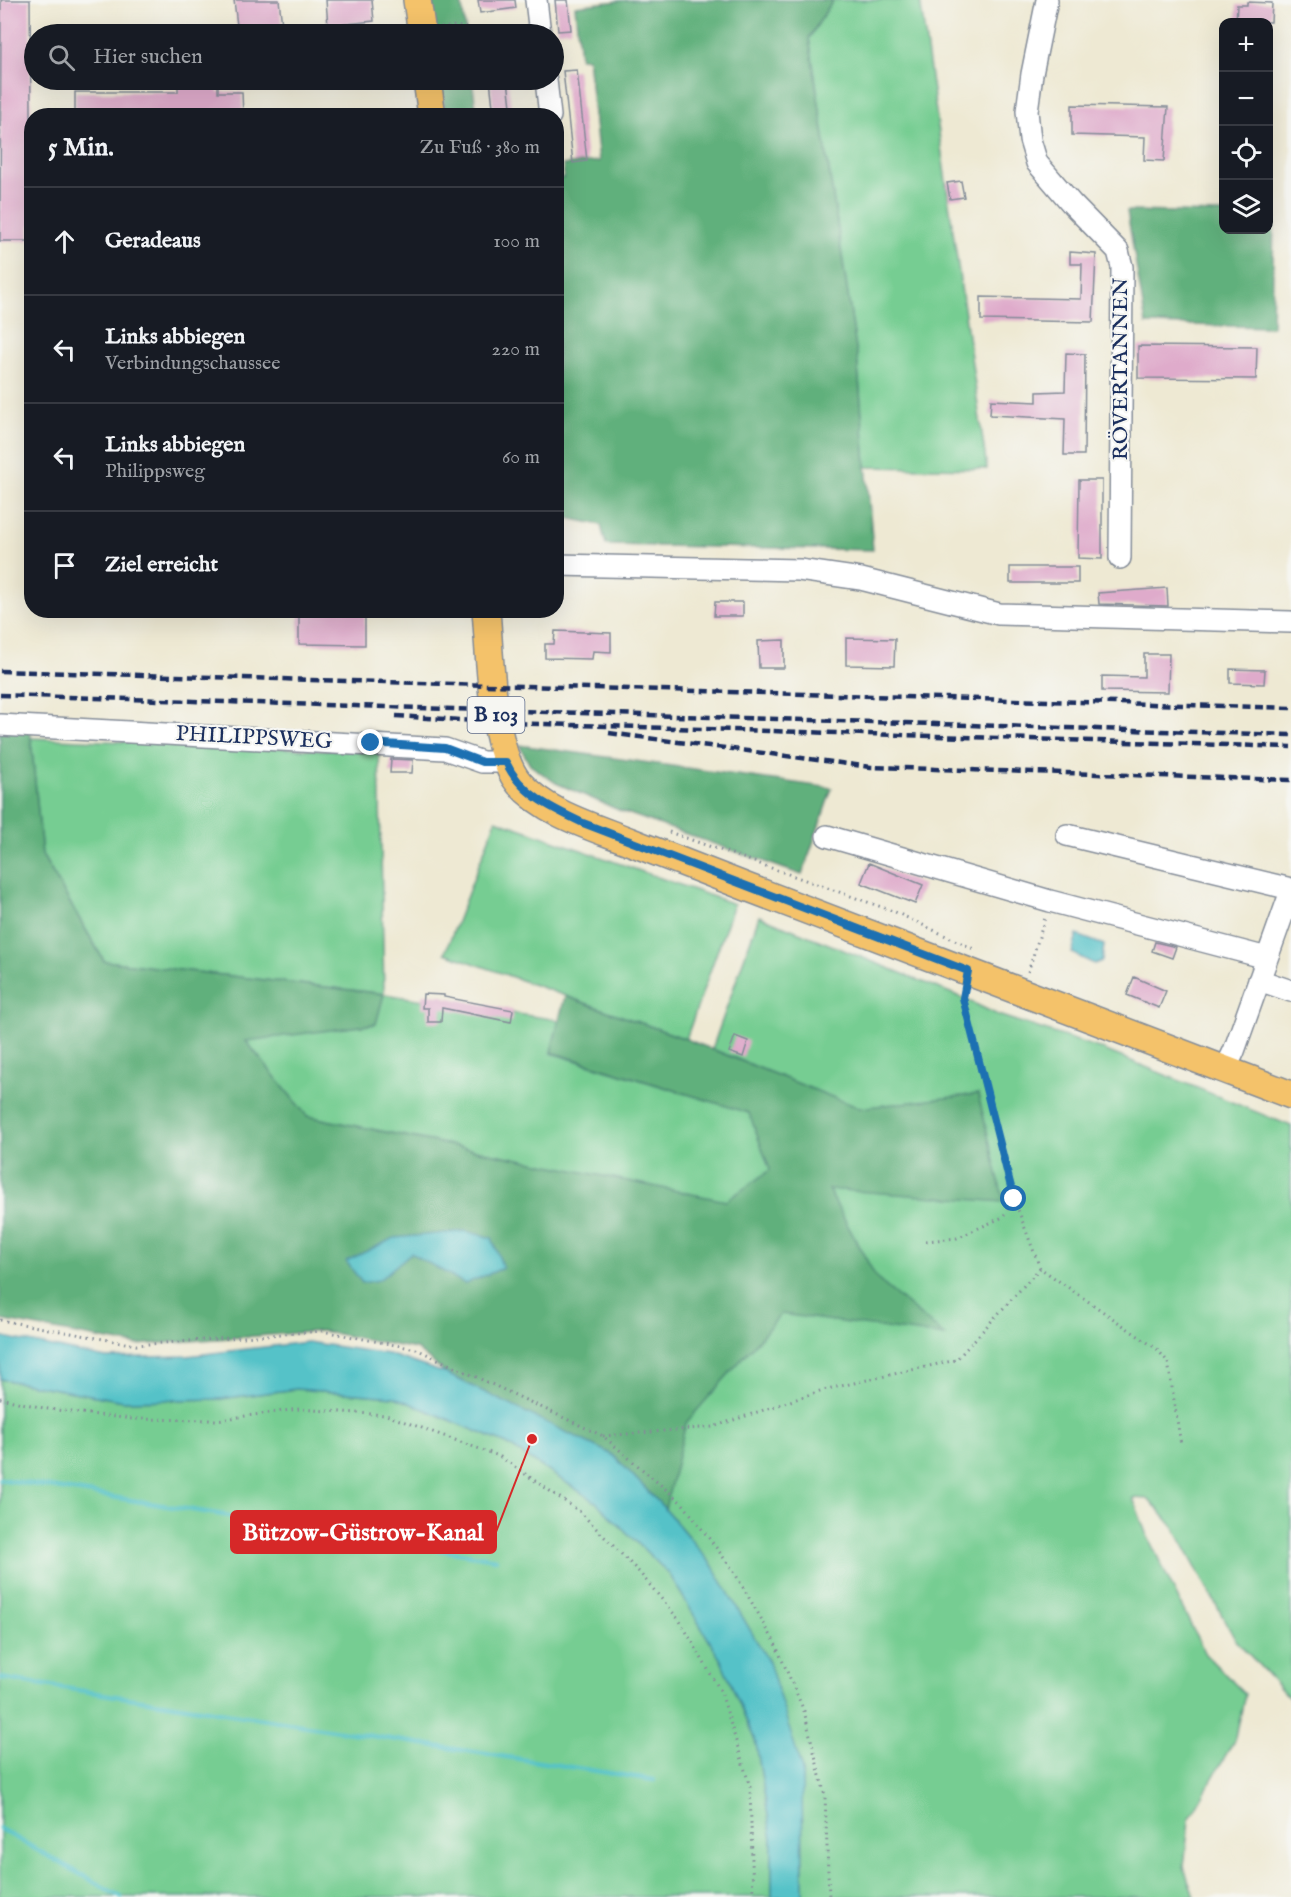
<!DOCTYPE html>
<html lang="de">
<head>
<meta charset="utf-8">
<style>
  :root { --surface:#171b24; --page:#242831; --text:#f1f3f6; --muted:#9ea1a6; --line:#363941 }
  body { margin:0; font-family:"IM FELL English",serif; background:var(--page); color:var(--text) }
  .controls { position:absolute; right:18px; top:18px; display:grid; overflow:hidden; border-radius:12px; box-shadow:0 6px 24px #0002 }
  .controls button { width:54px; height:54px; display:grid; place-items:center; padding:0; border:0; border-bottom:2px solid var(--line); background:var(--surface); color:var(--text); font:30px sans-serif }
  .stop { position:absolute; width:18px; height:18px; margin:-14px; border:4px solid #1f6fb2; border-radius:50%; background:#fff }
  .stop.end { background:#1f6fb2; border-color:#fff; box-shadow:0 2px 6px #0008 }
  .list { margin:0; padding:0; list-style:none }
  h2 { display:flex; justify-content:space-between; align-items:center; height:78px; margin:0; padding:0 24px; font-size:26px }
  h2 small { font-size:20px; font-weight:400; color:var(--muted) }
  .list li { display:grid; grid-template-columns:39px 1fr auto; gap:18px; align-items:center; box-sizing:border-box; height:108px; padding:0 24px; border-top:2px solid var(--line) }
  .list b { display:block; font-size:22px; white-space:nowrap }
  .list p { margin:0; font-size:20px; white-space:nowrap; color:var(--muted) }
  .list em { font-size:20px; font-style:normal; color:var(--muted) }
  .icon { flex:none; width:33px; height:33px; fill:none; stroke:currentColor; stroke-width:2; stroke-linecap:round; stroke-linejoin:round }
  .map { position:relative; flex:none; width:1291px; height:1897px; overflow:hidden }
  .search { position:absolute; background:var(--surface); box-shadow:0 6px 24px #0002; left:24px; top:24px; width:540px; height:66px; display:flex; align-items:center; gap:15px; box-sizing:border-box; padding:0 21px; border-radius:33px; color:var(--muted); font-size:22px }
  .panel { position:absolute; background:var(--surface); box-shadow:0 6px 24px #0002; left:24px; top:108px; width:540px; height:510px; border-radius:24px }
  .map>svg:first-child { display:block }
  .green { fill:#76cd92; stroke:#487e78; stroke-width:1.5 }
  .forest { fill:#60b07c; stroke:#3e706d; stroke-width:1.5 }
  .water { fill:#54c2c8; stroke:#387893; stroke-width:1.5 }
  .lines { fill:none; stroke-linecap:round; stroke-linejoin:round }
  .stream { stroke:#54c2c8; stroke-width:4.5 }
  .building { fill:#dfabcb }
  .minor-casing { stroke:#848c98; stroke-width:24 }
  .major-casing { stroke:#848c98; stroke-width:30 }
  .path { stroke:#848c98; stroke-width:3; stroke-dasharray:1.5 4.5; stroke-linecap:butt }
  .minor { stroke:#fff; stroke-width:21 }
  .major { stroke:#f4c26a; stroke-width:27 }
  .rail { stroke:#1b2f5e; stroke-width:4.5; stroke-dasharray:9 4.5; stroke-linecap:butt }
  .route { stroke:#1f6fb2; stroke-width:8 }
  .labels { text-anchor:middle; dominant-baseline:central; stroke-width:4.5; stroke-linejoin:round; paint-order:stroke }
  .shield { fill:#f6f6f2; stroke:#5d6b8a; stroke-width:1.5 }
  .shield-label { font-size:21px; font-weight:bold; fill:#1b2f5e }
  .street-label { font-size:22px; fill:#1b2f5e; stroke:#f6f6f2 }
  .leader { fill:none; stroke:#d62828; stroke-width:2 }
  .callout-dot { fill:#d62828; stroke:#f6f6f2; stroke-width:2 }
  .callout { fill:#d62828; stroke:#d62828; stroke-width:2 }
  .callout-label { font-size:24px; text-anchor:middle; font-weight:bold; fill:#fff }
</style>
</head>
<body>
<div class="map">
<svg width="1291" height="1897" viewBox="0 0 1291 1897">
  <rect width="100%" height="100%" fill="#f6f6f2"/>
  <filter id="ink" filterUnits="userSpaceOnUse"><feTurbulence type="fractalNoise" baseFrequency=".0167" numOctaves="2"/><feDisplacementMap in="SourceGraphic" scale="12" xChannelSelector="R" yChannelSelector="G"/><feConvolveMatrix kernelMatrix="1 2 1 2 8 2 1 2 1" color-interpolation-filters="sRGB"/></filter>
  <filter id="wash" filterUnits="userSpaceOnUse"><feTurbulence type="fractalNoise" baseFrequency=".008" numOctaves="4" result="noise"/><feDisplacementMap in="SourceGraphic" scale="24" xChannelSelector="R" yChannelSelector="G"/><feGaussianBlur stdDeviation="1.35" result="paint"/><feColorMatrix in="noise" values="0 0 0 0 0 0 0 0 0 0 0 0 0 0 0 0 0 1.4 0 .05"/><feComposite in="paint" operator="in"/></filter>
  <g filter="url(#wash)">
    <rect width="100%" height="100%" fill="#eee9d3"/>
    <!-- green -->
    <path class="green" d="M833,0H920L987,469L866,467L857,355L809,38Z
      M31,738L379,752L384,994L559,1020L551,1053L750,1113L860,1109L712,1049L759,916L963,998L998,1015L1099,1048L1291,1126V1700L1235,1639L1174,1528L1149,1499L1133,1498L1146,1533L1205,1654L1245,1694L1236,1737L1189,1820L1184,1867L1194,1897H803L802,1770L712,1565L665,1509L613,1455L447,1374L725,1201L306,1116L245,1040L375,1024L384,994L104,961L42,855Z
      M496,820L734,904L686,1039L445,953Z
      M0,1379L124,1401L220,1399L296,1389L395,1397L507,1444L596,1502L670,1575L721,1660L756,1743L772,1839V1897H0Z"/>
    <!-- forest -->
    <path class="forest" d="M431,0H461L466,34H436Z
      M628,0H833L809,38L857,355L873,550L606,545L601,525L557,516V179L564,178L563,165L599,161L588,58H580L575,6Z
      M441,80H472L477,115H445Z
      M1127,211L1223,213L1224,230H1268L1269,214H1274L1272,327L1146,324Z
      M0,725L30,727L42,855L104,961L384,994L376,1024L246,1041L307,1116L726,1201L770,1170L749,1113L551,1052L565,996L686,1039L860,1108L978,1094L1004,1202L828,1189L877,1279L945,1336L781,1314L686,1423L665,1509L613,1455L447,1374L416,1349L322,1331L136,1345L0,1320Z
      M519,745L832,788L802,875L621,811L556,783L530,765Z"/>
    <!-- water -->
    <path class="water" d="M1077,935L1104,945L1102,961L1094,964L1072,953Z
      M465,1231L492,1238L503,1268L465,1284L411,1253L379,1280L362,1283L346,1261L394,1238Z
      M0,1336L106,1358L187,1356L307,1342L388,1354L447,1374L613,1455L665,1509L712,1565L769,1662L802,1770L803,1897H772V1839L756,1743L721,1660L670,1575L596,1502L507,1444L395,1397L296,1389L220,1399L124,1401L0,1379Z"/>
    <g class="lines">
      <!-- stream -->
      <path class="stream" d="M0,1479L496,1559
        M0,1678L654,1780
        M0,1829L121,1897"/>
    </g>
    <g id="blocks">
      <!-- building -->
      <path class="building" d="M1,0H30L32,225H29V241H0Z
        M234,0H279L283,33L238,34Z
        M326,0H372L374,21L328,26Z
        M478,0H515L516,8L480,13Z
        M555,0H568L571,30L558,31Z
        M1247,2L1272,3L1271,22H1236L1237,5H1247Z
        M577,70L587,161L573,163L563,71Z
        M490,80H508L512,116H494Z
        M178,81H218V92H242L243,116H75V92H178Z
        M1072,105L1168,107L1164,161L1144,160L1145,137L1072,135Z
        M961,181L964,197L950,199L947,183Z
        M1070,252L1096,254L1093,322L981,320V297L1081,299L1082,264H1070Z
        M1138,346L1257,347L1256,379L1138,378Z
        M1066,353L1085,354L1084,455H1064L1065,419L990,415L991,400L1037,402V392L1065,391Z
        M1079,480H1102V559L1078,558Z
        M1010,567H1078V583H1010Z
        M1167,588L1168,606L1099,604L1098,593Z
        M715,602H743V616H714Z
        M299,610H361V613H364L365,616V645L299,644Z
        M555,631L611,633V652L593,651L592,659L545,658V644H554Z
        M846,638L895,639L894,666L846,665Z
        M784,640V668H759L758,641Z
        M1144,654H1169L1168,692L1102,691V676L1144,677Z
        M1230,669L1265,670L1264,684L1230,683Z
        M391,759L413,760L412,773H390Z
        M869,863L923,885L915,904L861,883Z
        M1155,942L1176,947L1172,958L1152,951Z
        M1134,977L1166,991L1159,1008L1127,995Z
        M423,994L444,995V997L513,1010L511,1022L442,1008L441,1022H428V1008H422Z
        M735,1036L748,1041L743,1057L729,1052Z"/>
    </g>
  </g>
  <g filter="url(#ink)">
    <use href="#blocks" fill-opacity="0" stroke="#848c98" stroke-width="1.5"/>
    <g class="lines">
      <!-- minor casing -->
      <g class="minor-casing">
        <path id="minor" d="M536,0L540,34
          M1047,0L1032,74L1027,111L1030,140L1037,163L1072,204L1118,251L1122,267L1120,558
          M546,80L550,116
          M556,565L799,570L861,579L999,614L1291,622
          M0,725L445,749L482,762H506
          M1067,835L1291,889
          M827,836L1050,901L1267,958
          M1259,980L1291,991
          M1225,1070L1234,1051L1291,891"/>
      </g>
      <!-- major casing -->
      <g class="major-casing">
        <path id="major" d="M417,0L422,34
          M427,80L432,116
          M486,610C490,655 491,750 519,783C546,814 594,827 631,842C670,857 710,873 749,888C930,957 1110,1026 1291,1095"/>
      </g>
      <!-- path -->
      <path class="path" d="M441,28L455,26L481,30
        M669,832L893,911L976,950
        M1028,972L1045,918
        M1014,1199L1040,1268L1157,1349L1168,1362L1181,1445
        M926,1241L957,1238L1003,1217L1014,1199L963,998L964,991
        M0,1320L136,1345L322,1331L416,1349L603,1436L683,1504L733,1570L774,1641L804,1711L825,1796L829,1897
        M0,1398L48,1409L132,1419L216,1420L299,1409L386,1415L499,1456L579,1511L639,1572L680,1621L721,1692L750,1787L753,1897
        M603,1436L713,1427L823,1390L956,1360L1040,1268"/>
      <!-- minor -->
      <use href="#minor" class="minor"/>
      <!-- major -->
      <use href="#major" class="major"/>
      <!-- rail -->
      <path class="rail" d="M0,671L1291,708
        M0,695L1291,735
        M396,716L509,723L1291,747
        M609,733L871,767L1291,780"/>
    </g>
  </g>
  <g class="lines" filter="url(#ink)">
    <!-- route -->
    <path class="route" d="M371,743L445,748L482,762H506C520,794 553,809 583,823L968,971L963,998L1014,1199"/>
  </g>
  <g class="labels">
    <!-- shield labels -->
    <rect class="shield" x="467.5" y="697" width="57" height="36" rx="4.5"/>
    <g class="shield-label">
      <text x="496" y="715">B 103</text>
    </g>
    <!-- street labels -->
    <g class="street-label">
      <text transform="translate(1121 369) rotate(-90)">RÖVERTANNEN</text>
      <text transform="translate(254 738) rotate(3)">PHILIPPSWEG</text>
    </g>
  </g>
  <!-- callouts -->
  <path class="leader" d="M532 1439L496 1532"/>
  <circle class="callout-dot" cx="532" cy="1439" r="6"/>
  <rect class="callout" x="231" y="1511" width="265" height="42" rx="6"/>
  <g class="callout-label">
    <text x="363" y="1540">Bützow-Güstrow-Kanal</text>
  </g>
</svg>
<div class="controls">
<button>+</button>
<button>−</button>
<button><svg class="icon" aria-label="locate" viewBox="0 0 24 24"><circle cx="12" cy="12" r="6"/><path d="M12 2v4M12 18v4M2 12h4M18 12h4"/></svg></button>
<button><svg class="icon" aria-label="layers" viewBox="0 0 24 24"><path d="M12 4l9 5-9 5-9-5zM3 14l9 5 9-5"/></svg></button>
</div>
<div class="stop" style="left:1014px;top:1199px"></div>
<div class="stop end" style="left:371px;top:743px"></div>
<div class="search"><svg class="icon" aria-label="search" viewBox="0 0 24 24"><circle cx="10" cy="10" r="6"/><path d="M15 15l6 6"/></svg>Hier suchen</div>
<section class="panel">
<h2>5 Min.<small>Zu Fuß · 380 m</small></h2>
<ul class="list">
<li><svg class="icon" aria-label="ahead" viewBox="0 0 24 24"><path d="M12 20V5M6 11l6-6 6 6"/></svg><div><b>Geradeaus</b></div><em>100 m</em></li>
<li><svg class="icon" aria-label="left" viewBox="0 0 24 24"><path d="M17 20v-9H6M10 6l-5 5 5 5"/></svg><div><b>Links abbiegen</b><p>Verbindungschaussee</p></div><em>220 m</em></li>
<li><svg class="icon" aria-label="left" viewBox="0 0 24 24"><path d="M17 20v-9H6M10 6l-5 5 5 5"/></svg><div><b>Links abbiegen</b><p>Philippsweg</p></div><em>60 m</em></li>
<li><svg class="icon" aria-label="arrive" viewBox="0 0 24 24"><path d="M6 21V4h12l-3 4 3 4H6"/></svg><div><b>Ziel erreicht</b></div></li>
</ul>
</section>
</div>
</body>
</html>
